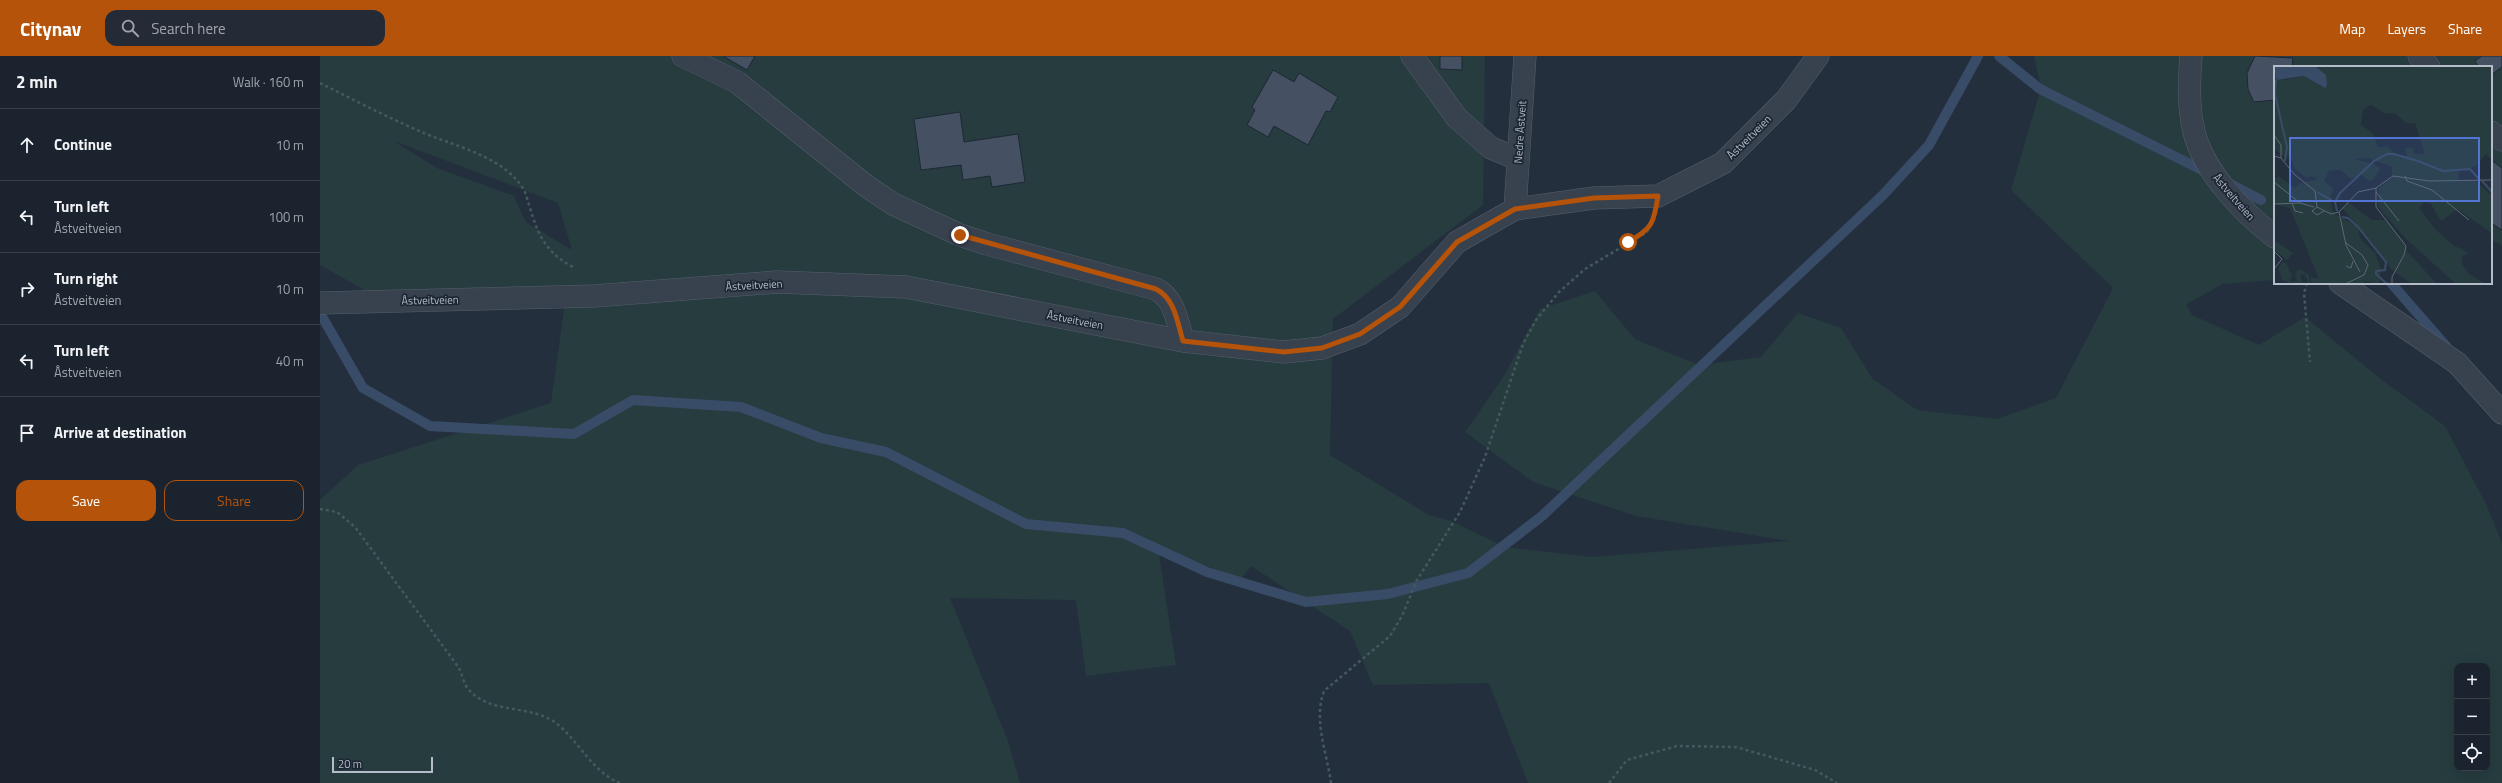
<!DOCTYPE html>
<html lang="en">
<head>
<meta charset="utf-8">
<style>
  :root { --surface:#1b232e; --page:#242b36; --text:#f1f3f6; --muted:#a0a4aa; --line:#39404a; --accent:#b45309 }
  body { margin:0; font-family:"Titillium Web",sans-serif; background:var(--page); color:var(--text) }
  .controls { position:absolute; right:12px; bottom:12px; display:grid; overflow:hidden; border-radius:8px; box-shadow:0 4px 16px #0002 }
  .controls button { width:36px; height:36px; display:grid; place-items:center; padding:0; border:0; border-bottom:1px solid var(--line); background:var(--surface); color:var(--text); font:20px sans-serif }
  .scale { position:absolute; left:12px; bottom:10px; width:101px; box-sizing:border-box; padding-left:4px; border:2px solid #b4bcc9; border-top:0; font-size:11px; line-height:14px; white-space:nowrap; color:#b4bcc9; -webkit-text-stroke:3px #1d2633; paint-order:stroke }
  .stop { position:absolute; width:12px; height:12px; margin:-9px; border:3px solid #b45309; border-radius:50%; background:#fff }
  .stop.end { background:#b45309; border-color:#fff; box-shadow:0 1px 4px #0008 }
  .list { margin:0; padding:0; list-style:none }
  h2 { display:flex; justify-content:space-between; align-items:center; height:52px; margin:0; padding:0 16px; font-size:17px }
  h2 small { font-size:13px; font-weight:400; color:var(--muted) }
  .list li { display:grid; grid-template-columns:26px 1fr auto; gap:12px; align-items:center; box-sizing:border-box; height:72px; padding:0 16px; border-top:1px solid var(--line) }
  .list b { display:block; font-size:15px; white-space:nowrap }
  .list p { margin:0; font-size:13px; white-space:nowrap; color:var(--muted) }
  .list em { font-size:13px; font-style:normal; color:var(--muted) }
  .actions { display:flex; gap:8px; padding:12px 16px }
  .actions a { flex:1; padding:9px 0; border:1px solid var(--accent); border-radius:12px; text-align:center; font-size:14px; color:var(--accent) }
  .actions .main { background:var(--accent); color:#fff }
  .icon { flex:none; width:22px; height:22px; fill:none; stroke:currentColor; stroke-width:2; stroke-linecap:round; stroke-linejoin:round }
  .map { position:relative; flex:none; width:2182px; height:727px; overflow:hidden }
  header { display:flex; align-items:center; gap:24px; box-sizing:border-box; height:56px; padding:0 20px; background:var(--accent); color:#fff }
  header strong { font-size:19px }
  nav { display:flex; gap:22px; margin-inline-start:auto; font-size:14px }
  .search { width:280px; height:36px; background:var(--page); display:flex; align-items:center; gap:10px; box-sizing:border-box; padding:0 14px; border-radius:12px; color:var(--muted); font-size:15px }
  main { display:flex }
  aside { flex:1; background:var(--surface) }
  .map>svg:first-child { display:block }
  .green { fill:#263c3f; fill-rule:evenodd }
  .lines { fill:none; stroke-linecap:round; stroke-linejoin:round }
  .stream { stroke:#394c67; stroke-width:10 }
  .building { fill:#455162; stroke:#1f2835 }
  .minor-casing { stroke:#565f6c; stroke-width:23 }
  .path { stroke:#44595c; stroke-width:2.5; stroke-dasharray:3 3; stroke-linecap:butt }
  .minor { stroke:#38414e; stroke-width:22 }
  .route { stroke:#b45309; stroke-width:5 }
  .labels { text-anchor:middle; dominant-baseline:central; stroke-width:3.5; stroke-linejoin:round; paint-order:stroke }
  .street-label { font-size:11px; fill:#b4bcc9; stroke:#1d2633 }
  .inset-river { fill:none; stroke:#394c67; stroke-width:2 }
  .inset-road { fill:none; stroke:#5e6776; stroke-width:1 }
  .view { fill:#5274d3; fill-opacity:0.15; stroke:#5274d3; stroke-width:2 }
  .inset-edge { fill:none; stroke:#b4bcc9; stroke-width:2 }
</style>
</head>
<body>
<header>
<strong>Citynav</strong>
<div class="search"><svg class="icon" aria-label="search" viewBox="0 0 24 24"><circle cx="10" cy="10" r="6"/><path d="M15 15l6 6"/></svg>Search here</div>
<nav><a>Map</a><a>Layers</a><a>Share</a></nav>
</header>
<main>
<aside>
<h2>2 min<small>Walk · 160 m</small></h2>
<ul class="list">
<li><svg class="icon" aria-label="ahead" viewBox="0 0 24 24"><path d="M12 20V5M6 11l6-6 6 6"/></svg><div><b>Continue</b></div><em>10 m</em></li>
<li><svg class="icon" aria-label="left" viewBox="0 0 24 24"><path d="M17 20v-9H6M10 6l-5 5 5 5"/></svg><div><b>Turn left</b><p>Åstveitveien</p></div><em>100 m</em></li>
<li><svg class="icon" aria-label="right" viewBox="0 0 24 24"><path d="M7 20v-9h11M14 6l5 5-5 5"/></svg><div><b>Turn right</b><p>Åstveitveien</p></div><em>10 m</em></li>
<li><svg class="icon" aria-label="left" viewBox="0 0 24 24"><path d="M17 20v-9H6M10 6l-5 5 5 5"/></svg><div><b>Turn left</b><p>Åstveitveien</p></div><em>40 m</em></li>
<li><svg class="icon" aria-label="arrive" viewBox="0 0 24 24"><path d="M6 21V4h12l-3 4 3 4H6"/></svg><div><b>Arrive at destination</b></div></li>
</ul>
<div class="actions"><a class="main">Save</a><a>Share</a></div>
</aside>
<div class="map">
<svg width="2182" height="727" viewBox="0 0 2182 727">
  <rect width="100%" height="100%" fill="#242f3e"/>
  <!-- green -->
  <path class="green" d="M0,0H1165L1163,149L1013,263L1010,399L1109,459L1131,465L1185,491L1273,501L1469,485L1316,460L1213,426L1145,376L1184,320L1220,253L1275,235L1315,283L1379,309L1441,301L1478,257L1521,272L1552,322L1597,354L1677,363L1736,342L1793,232L1691,134L1721,32L1714,0H2182V190L2171,183V11H1955V224L1903,228L1866,248L1872,259L1939,289L1985,261L2062,324L2125,370L2166,448L2182,487V727H1208L1169,627L1053,629L1030,575L931,510L921,523L838,492L856,609L766,620L756,544L630,542L688,685L700,727H0V444L38,409L231,347L246,240L53,239L0,209ZM74,85L238,147L252,194L206,166L194,140L117,112ZM2137,610H2167V712H2137Z"/>
  <g class="lines">
    <!-- stream -->
    <path class="stream" d="M1679,0L1720,33L1890,118
      M1908,127L1941,144
      M2071,227L2126,290
      M0,257L43,332L110,370L254,378L313,344L421,351L501,382L566,396L706,468L803,477L887,516L986,546L1068,538L1148,517L1222,460L1563,139L1609,89L1658,0"/>
  </g>
  <!-- building -->
  <path class="building" d="M403,0H435L427,14Z
    M1120,0H1142V14L1120,13Z
    M1935,0L1973,2L1972,11H1955V44L1934,46L1931,40L1928,33L1927,17Z
    M2162,0H2182V11L2171,19V11H2159L2155,5Z
    M953,14L974,26L979,17L1018,41L1010,56L1006,55L988,89L954,70L948,81L927,69L935,54L932,51Z
    M640,56L644,86L698,78L705,126L672,131L670,120L643,124L641,109L601,114L594,63Z
    M2171,104L2182,112V174L2171,167Z"/>
  <g class="lines">
    <!-- minor casing -->
    <g class="minor-casing">
      <path id="minor" d="M363,0L417,26L545,129L573,148L640,179L667,188L836,233C855,243 857,265 863,285
        M1092,0L1137,62L1171,92L1198,103
        M1871,0C1869,26 1868,51 1874,76C1884,116 1923,157 1955,181
        M2099,0L2109,11
        M2171,76L2182,84
        M1195,153L1205,0
        M2020,227L2137,307L2182,357
        M0,247L274,240L457,226L586,231L863,285L964,296L1002,292L1040,278L1080,251L1137,186L1195,153L1274,142L1338,140L1403,107L1466,44L1498,0"/>
    </g>
    <!-- path -->
    <path class="path" d="M0,27C32,43 65,60 99,75C133,90 186,100 205,136C216,170 219,193 253,211
      M1987,227L1984,237L1990,306
      M0,453L17,456L35,471L139,612C142,618 144,629 149,634C172,659 210,648 236,667C259,685 272,716 300,727
      M1011,727C1007,697 993,664 1004,635L1070,580L1082,560L1097,524L1140,456L1165,401L1203,288L1216,264L1239,236L1265,213L1327,176L1330,170
      M1289,727L1307,704L1357,690L1416,691L1495,714L1517,727"/>
    <!-- minor -->
    <use href="#minor" class="minor"/>
  </g>
  <g class="lines">
    <!-- route -->
    <path class="route" d="M640,179L836,233C855,243 857,265 863,285L964,296L1002,292L1040,278L1080,251L1137,186L1195,153L1274,142L1338,140C1334,167 1332,173 1308,186"/>
  </g>
  <g class="labels">
    <!-- street labels -->
    <g class="street-label">
      <text transform="translate(1200 76) rotate(-86)">Nedre Åstveit</text>
      <text transform="translate(1429 81) rotate(-45)">Åstveitveien</text>
      <text transform="translate(1914 141) rotate(49)">Åstveitveien</text>
      <text transform="translate(434 229) rotate(-3)">Åstveitveien</text>
      <text transform="translate(110 244) rotate(-1)">Åstveitveien</text>
      <text transform="translate(755 264) rotate(11)">Åstveitveien</text>
    </g>
  </g>
  <!-- overview -->
  <g transform="translate(1954 10)">
    <rect width="218" height="218" fill="#242f3e"/>
    <path d="M41,0H218V94L212,88L202,100L185,105L184,114H201L218,130V167L183,143L169,154H166L157,138L150,136L145,142L162,164L179,179L195,187L188,190V198L195,208L212,218H182L132,173L104,141L105,122L118,112V101L95,92L80,93L100,98L106,102L100,113L95,115L86,108L77,113L67,104H60L55,105L50,115L59,123L56,132L59,147L84,161L86,172L101,187L107,203L105,218L90,215L91,218H74L79,215L69,218H37V211L45,213L16,142L0,138V114L4,110L21,122L26,117L44,113L37,110L33,112L21,103L16,91L12,90L13,93L0,82V8L10,14L30,10L51,22L52,9ZM97,39L110,47L122,48L132,57H141L151,88H140L139,81L131,82L133,92L125,91L114,81H104L99,67L87,59L89,44ZM74,136L98,154H112L130,176L132,184L163,218H138L117,203L98,176L68,142ZM0,174L19,187L13,194L0,184ZM8,196L12,197L18,209L16,215H23L21,207L26,203L35,209L36,218H31L34,215L30,208L26,210L29,218L16,216L14,218H11L14,216L8,214L4,203Z" fill="#263c3f" fill-rule="evenodd"/>
    <path d="M0,0H41L52,9L53,19L51,22L30,10L2,14Z" fill="#394c67"/>
    <path class="inset-river" d="M2,14L1,28L13,81L11,95M208,115L218,126M43,126L61,136M63,145L61,136L66,127L100,95L113,88H120L144,95L169,105L196,103L205,113M68,151L74,152L84,161L112,196L111,204L102,205V208L113,218"/>
    <path class="inset-road" d="M0,69L7,79V92M0,90L7,92L20,108L41,125L43,141M131,110L133,115L158,124L195,154M0,116L26,137M102,122V141L132,180L130,189L118,211V218M102,126L125,155M18,137L21,145L29,147M0,138L26,137L40,141M50,145L43,149L38,145L43,141L57,148L65,146L84,126L102,122L119,110L155,115L218,114M65,146L72,179L86,206M0,185L8,193L0,203M72,200L77,202L79,195M71,218L90,209L94,199L88,189L72,177"/>
    <path class="view" d="M16,72H205V135H16Z"/>
    <rect width="218" height="218" class="inset-edge"/>
  </g>
</svg>
<div class="controls">
<button>+</button>
<button>−</button>
<button><svg class="icon" aria-label="locate" viewBox="0 0 24 24"><circle cx="12" cy="12" r="6"/><path d="M12 2v4M12 18v4M2 12h4M18 12h4"/></svg></button>
</div>
<div class="scale">20 m</div>
<div class="stop" style="left:1308px;top:186px"></div>
<div class="stop end" style="left:640px;top:179px"></div>
</div>
</main>
</body>
</html>
